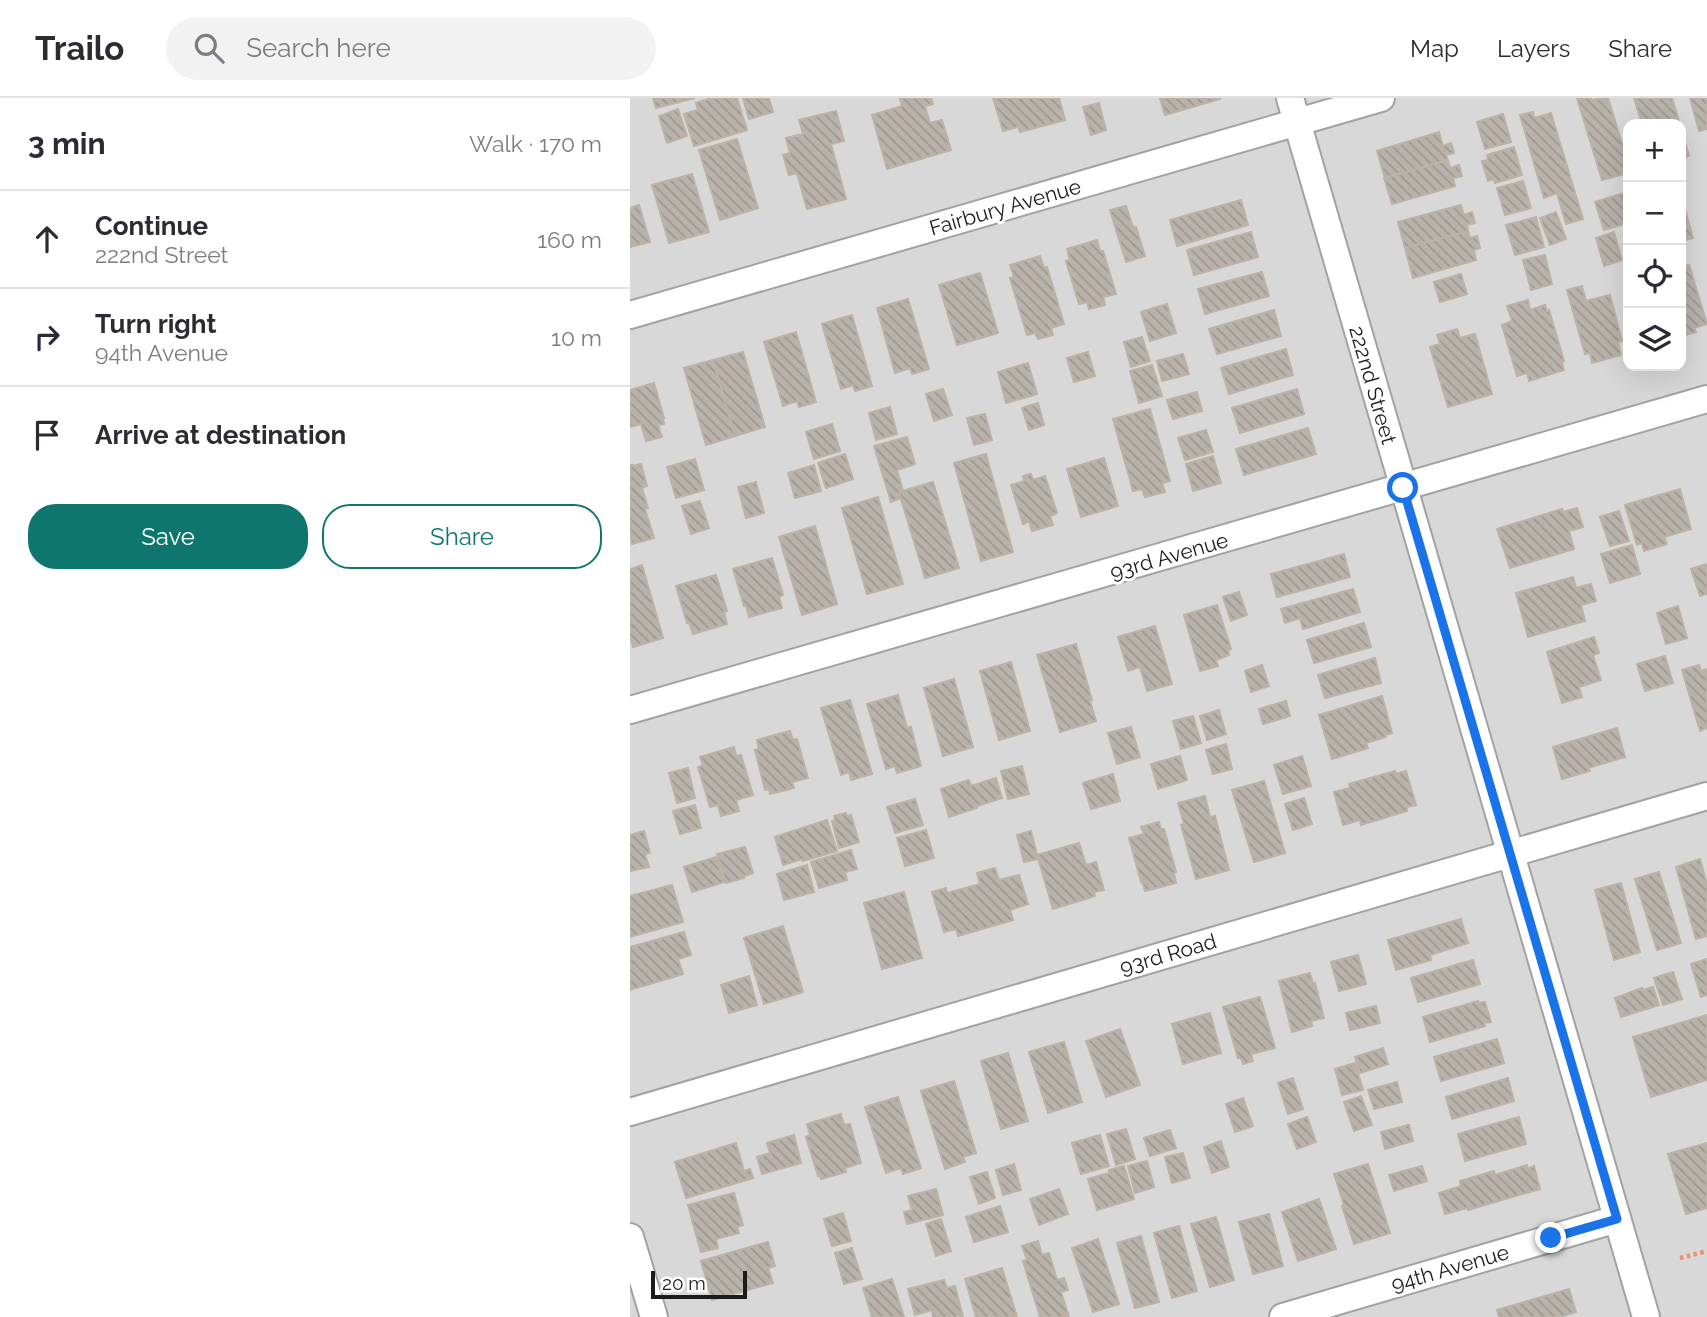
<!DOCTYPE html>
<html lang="en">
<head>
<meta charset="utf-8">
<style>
  :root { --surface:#fff; --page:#f2f2f3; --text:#2b2b33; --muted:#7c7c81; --line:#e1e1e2; --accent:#0f766e }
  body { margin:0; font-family:Raleway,sans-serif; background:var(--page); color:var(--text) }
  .controls { position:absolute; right:21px; top:21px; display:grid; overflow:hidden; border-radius:14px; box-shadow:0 7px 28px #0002 }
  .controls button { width:63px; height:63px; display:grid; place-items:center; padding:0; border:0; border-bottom:2px solid var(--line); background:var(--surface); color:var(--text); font:35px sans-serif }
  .scale { position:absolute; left:21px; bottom:18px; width:96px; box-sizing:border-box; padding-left:7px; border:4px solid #1b1b1b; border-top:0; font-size:19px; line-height:24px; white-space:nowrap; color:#1b1b1b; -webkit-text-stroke:5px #fff; paint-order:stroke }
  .stop { position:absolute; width:21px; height:21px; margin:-16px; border:5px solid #1a73e8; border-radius:50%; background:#fff }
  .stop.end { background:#1a73e8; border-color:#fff; box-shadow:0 2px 7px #0008 }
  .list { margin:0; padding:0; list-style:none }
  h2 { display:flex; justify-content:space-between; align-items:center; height:91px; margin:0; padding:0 28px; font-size:30px }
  h2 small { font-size:23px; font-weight:400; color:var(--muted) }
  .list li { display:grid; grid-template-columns:46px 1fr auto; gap:21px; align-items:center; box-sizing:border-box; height:98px; padding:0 28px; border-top:2px solid var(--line) }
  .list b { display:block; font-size:26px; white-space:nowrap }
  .list p { margin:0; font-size:23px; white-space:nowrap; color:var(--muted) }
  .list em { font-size:23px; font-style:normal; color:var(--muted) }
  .actions { display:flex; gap:14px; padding:21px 28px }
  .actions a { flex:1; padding:16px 0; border:2px solid var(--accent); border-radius:28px; text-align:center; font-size:24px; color:var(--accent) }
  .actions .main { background:var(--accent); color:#fff }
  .icon { flex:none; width:38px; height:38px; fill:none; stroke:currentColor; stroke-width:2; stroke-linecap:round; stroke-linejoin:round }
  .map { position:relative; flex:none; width:1077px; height:1219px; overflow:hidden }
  header { display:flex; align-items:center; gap:42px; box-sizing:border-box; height:98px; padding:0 35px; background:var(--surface); border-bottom:2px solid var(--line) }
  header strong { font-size:33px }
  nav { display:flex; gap:38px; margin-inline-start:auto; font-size:24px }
  .search { width:490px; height:63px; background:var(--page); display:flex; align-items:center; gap:18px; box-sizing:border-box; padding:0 24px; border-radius:38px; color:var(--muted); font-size:26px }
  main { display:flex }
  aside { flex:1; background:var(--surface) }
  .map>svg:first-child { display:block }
  .residential { fill:#d9d8d8; fill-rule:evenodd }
  .building { fill:url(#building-back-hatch); stroke:#bcb2a5; stroke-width:2 }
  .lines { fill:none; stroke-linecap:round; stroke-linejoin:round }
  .minor-casing { stroke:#a2a2a2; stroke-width:30 }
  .path { stroke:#ef8c6f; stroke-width:4.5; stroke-dasharray:3.5 3.5; stroke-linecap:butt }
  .minor { stroke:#fff; stroke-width:26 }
  .route { stroke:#1a73e8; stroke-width:9 }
  .labels { text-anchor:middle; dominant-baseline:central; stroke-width:6; stroke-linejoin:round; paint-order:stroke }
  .street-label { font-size:21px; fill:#1b1b1b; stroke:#fff }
</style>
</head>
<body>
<header>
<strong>Trailo</strong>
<div class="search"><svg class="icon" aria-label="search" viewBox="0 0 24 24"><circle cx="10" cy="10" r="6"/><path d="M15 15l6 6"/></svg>Search here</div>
<nav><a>Map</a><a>Layers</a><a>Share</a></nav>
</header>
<main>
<aside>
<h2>3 min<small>Walk · 170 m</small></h2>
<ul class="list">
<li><svg class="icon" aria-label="ahead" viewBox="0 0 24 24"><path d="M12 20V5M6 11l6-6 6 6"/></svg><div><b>Continue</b><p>222nd Street</p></div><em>160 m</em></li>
<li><svg class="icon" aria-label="right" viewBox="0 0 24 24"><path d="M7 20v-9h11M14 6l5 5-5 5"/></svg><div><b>Turn right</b><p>94th Avenue</p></div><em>10 m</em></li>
<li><svg class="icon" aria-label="arrive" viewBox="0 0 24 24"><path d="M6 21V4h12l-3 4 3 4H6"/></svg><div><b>Arrive at destination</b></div></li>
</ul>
<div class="actions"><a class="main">Save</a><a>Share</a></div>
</aside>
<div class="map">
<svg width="1077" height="1219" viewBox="0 0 1077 1219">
  <defs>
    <pattern id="building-back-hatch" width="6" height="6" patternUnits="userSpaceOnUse" patternTransform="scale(1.75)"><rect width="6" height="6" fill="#b8b2ab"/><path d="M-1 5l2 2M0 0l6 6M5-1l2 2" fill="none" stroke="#9e9893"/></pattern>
  </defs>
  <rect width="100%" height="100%" fill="#eceae1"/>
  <!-- residential -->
  <path class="residential" d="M0,0H1077V1219H0ZM998,26H1051V268H998Z"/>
  <!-- building -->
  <path class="building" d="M23,0H65L26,10Z
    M81,0H107L117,32L64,48L54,16L68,12L66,5Z
    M113,0H139L143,14L119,21Z
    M270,0H301L303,6L295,8L300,25L312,22L321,52L257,71L242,17L272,8Z
    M363,0H429L435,22L390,34L388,29L373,33Z
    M530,0H590V1L535,17Z
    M947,0H961V2L978,0L998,65V75L972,82Z
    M1004,0H1042L1050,26H1012Z
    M1060,0H1077V31L1069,33Z
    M469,5L476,32L461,37L453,9Z
    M48,11L57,38L37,45L29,18Z
    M206,13L214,43L201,46L216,101L177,111L167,75L159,77L153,57L160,55L156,40L173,36L169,22Z
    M903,14L904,20L921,15L953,121L936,126L927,95L914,100L890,17Z
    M873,16L881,44L855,51L847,24Z
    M1051,29L1059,58L1051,61Z
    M809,34L813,48L821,45L824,55L816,57L818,62L755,80L747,53Z
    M107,41L128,110L90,122L69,52Z
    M884,49L892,77L865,85L864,81L858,83L852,63L858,62L857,57Z
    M818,62L820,70L829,67L832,78L823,80L825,88L762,106L754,80Z
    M62,76L79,134L39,145L22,87Z
    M893,83L901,110L875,117L867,90Z
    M994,95L998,110V125L974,132L965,104Z
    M611,102L618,127L547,148L540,122Z
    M9,107L20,144L0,149V110Z
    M831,107L834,117L842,114L845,125L837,127L838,133L775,150L768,124Z
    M496,108L503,129H506L515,158L496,164L480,112Z
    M1055,111L1063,140L1051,143V112Z
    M926,114L936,141L920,147L910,120Z
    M906,119L914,149L885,157L876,127Z
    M838,133L840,140L847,138L850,150L844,152L846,162L783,180L775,150Z
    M621,134L628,159L564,177L557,152Z
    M984,134L992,162L974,168L966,140Z
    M467,142L470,153H473L486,196L473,199L475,207L459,211L457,204L449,206L436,163L440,162L437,151Z
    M915,157L922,186L901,192L893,162Z
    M410,158L414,170L417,169L434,226L421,230L423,237L408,241L405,235L397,237L380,180L384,179L380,167Z
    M1059,167L1077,226L1064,230L1066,234L1051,238V169Z
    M632,174L639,198L575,216L568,191Z
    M350,175L368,235L327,247L309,187Z
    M831,176L837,196L810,204L804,184Z
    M952,188L956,203L980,197L992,243L988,244L991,257L962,265L960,255L955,256L937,192Z
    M278,201L299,271L282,276L280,270L265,275L247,210Z
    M898,202L900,212L915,207L917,213L919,212L934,263L932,264L934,272L899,283L897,275L887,278L872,227L882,223L877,208Z
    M537,206L546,235L520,243L511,214Z
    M644,212L651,238L587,256L579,231Z
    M222,217L242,288L225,293L223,287L211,291L192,226Z
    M827,231L830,240L845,236L862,296L818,309L800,249L810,246L807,237Z
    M166,234L186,304L169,309L167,303L153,308L134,244Z
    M512,239L520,263L501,269L494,244Z
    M656,251L663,277L599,296L591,270Z
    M113,254L135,329L105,338L83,262Z
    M458,254L465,278L444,284L437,260Z
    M553,256L559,276L532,283L527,263Z
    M83,262L105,338L76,347L54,270Z
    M398,265L407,296L376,305L368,274Z
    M522,267L532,298L509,305L500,273Z
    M24,285L34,320H33L34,326L28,327L32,339L16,343L11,326L0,329V292Z
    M313,291L322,317L304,323L296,296Z
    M667,291L674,316L610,335L602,310Z
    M567,294L572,313L543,321L537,302Z
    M408,305L414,327L399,332L392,310Z
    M260,309L267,336L246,342L239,315Z
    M520,311L540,383L532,385L535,394L515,399L512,391L503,393L483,321Z
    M355,316L362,342L344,347L337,320Z
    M202,326L210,353L184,361L176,334Z
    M678,330L686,356L614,377L606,351Z
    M576,332L583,354L555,362L548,340Z
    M277,339L285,366L267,372L273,393L269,394L271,400L261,404L244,348Z
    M215,356L223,381L196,390L188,365Z
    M356,356L383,454L351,463L324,365Z
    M583,358L591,385L563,393L556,366Z
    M474,360L488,408L451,419L437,371Z
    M65,361L74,392L46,400L37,369Z
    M11,366L17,388L12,390L18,410L15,411L24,440L2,446L0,438V367H2V368Z
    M184,367L191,393L165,400L158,375Z
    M401,376L403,382L415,378L427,415L420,418L423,427L402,433L399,423L393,426L381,387L394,383L393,378Z
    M126,384L134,415L116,420L108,389Z
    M303,384L329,470L295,480L269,394Z
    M1050,391L1061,431L1034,439L1037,446L1014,453L1012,445L1007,447L995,407Z
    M248,399L273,486L237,496L212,410Z
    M70,403L79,430L61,436L52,408Z
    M947,410L953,429L939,433L944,451L880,470L867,431L932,411L933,414Z
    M989,413L999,443L980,448L970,419Z
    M185,428L207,506L172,517L149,439Z
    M1002,447L1010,476L980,485L971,456Z
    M714,456L720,479L647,499L641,476Z
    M142,460L153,497L149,499L152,510L119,519L116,508H114L103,471Z
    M1077,466V496L1070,498L1061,471Z
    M12,467L33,540L3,549L0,539V471Z
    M86,477L97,513L94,514L97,526L63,536L59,524L57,525L46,488Z
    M943,479L946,490L961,486L966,503L951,507L955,523L898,539L886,495Z
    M723,491L730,514L673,531L670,520L655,525L651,511Z
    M609,494L617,517L601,523L593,499Z
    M587,507L601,551L598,552L599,557L586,562L588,568L570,573L554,517Z
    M1048,508L1057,540L1036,546L1027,515Z
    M734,525L741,549L684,565L677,542Z
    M525,528L542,586L517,593L510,569L498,573L488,539Z
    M964,539L969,555L963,557L971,582L949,589L952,599L932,605L917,554Z
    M446,546L462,602L460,603L466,623L430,634L407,557Z
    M1035,558L1043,585L1015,593L1007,566Z
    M745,560L751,585L695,600L688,577Z
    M381,564L400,633L369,642L350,573Z
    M632,567L639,588L621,594L615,573Z
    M1069,567L1071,573L1077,571V630L1070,633L1052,572Z
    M324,581L343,649L313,658L294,590Z
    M268,597L277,630L281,629L291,668L267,675L265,668L256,671L237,606Z
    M752,598L762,635L755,637L756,639L736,645L738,650L702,661L689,617Z
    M220,602L242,676L221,682L219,674L211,677L191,610Z
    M656,603L660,618L633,626L629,611Z
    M589,612L596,636L577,642L570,618Z
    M563,618L571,645L551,651L543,623Z
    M501,629L510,659L487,666L478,635Z
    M987,630L995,659L958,670L960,673L932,681L923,649Z
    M160,633L163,642L167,641L178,680L162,684L164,690L140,696L139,691L135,692L125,652L129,651L127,642Z
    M596,646L602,671L583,676L576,652Z
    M104,649L106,658L111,657L123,697L106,702L109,713L91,718L88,707L80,709L68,669L73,667L70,659Z
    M550,658L557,682L528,691L521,666Z
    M672,658L681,688L653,696L644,667Z
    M392,668L399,696L378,701L371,673Z
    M58,670L65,700L47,705L39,675Z
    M765,673L766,676L776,673L786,707L777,709V713L731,727L730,722L713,727L704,694L720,690L719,686Z
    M483,676L490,703L461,711L453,685Z
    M366,680L372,700L347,708V710L319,719L311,691L339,682L341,688Z
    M634,683L655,755L624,764L602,692Z
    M575,698L580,719L585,718L599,772L566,781L551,727L554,726L548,705Z
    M674,700L682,726L663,732L655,706Z
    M285,701L293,727L265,735L257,709Z
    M65,707L71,730L50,736L43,713Z
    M216,715L217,718L221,717L229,744L209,750L202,723L205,722L204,718Z
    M197,722L207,753L173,763L172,761L153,767L145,739Z
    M529,724L531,731H534L546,774L544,775L546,785L515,793L512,783L511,784L499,740L514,736L511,729Z
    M296,732L304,760L275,768L267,740Z
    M14,733L20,755L15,756L19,769L0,773V737Z
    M401,733L408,761L394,764L387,737Z
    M449,745L456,767L466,764L474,792L464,794L465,798L423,811L407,757Z
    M115,749L123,775L114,778V780L96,785L87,756Z
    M221,752L227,771L215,774L217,782L189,790L181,764Z
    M86,759L94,784L62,794L54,769Z
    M1070,761L1077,786V838L1066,841L1046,769Z
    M177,767L184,794L154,802L147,776Z
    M365,770L369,782L389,777L398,806L380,812L383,822L328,838L326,831L314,834L302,794L316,790L317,795L350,786L347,775Z
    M1029,774L1051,845L1027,852L1005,781Z
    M991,785L1010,854L984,862L965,792Z
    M42,787L53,824L0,839V798Z
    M274,794L292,860L252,871L234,805Z
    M831,821L838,845L800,857L801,862L766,872L758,842Z
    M153,828L173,894L134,906L114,840Z
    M54,834L61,857L48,861L53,876L0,892V849Z
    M728,857L736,886L709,893L701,864Z
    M1077,861V897L1071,899L1061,866Z
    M843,862L850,886L788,904L781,880Z
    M1043,874L1052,901L1033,907L1024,880Z
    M680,875L683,886L685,885L694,920L681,923L682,928L662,934L649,883Z
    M119,878L127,907L99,915L91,887Z
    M1023,889L1029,907L991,919L985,900L1012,890L1013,892Z
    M630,899L645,950L621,956L623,963L613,966L611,960H608L593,909Z
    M848,903V905L855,904L861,924L854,925L855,928L800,944L793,919Z
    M746,908L750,925L720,932L716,915Z
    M580,915L591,955L553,966L542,926Z
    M1077,917V982L1021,999L1003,939Z
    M490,931L510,987L476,999L456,943Z
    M867,941L874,965L811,983L804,959Z
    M434,944L452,1004L418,1015L399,954Z
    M753,950L758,966L730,975L725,959Z
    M378,955L398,1023L371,1031L351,963Z
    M725,965L733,992L712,997L705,971Z
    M663,980L673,1011L658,1016L648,985Z
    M878,980L884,1003L822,1021L816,999Z
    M324,983L346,1055L333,1059L335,1064L315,1071L291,993Z
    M767,984L772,1004L744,1011L738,992Z
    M731,998L742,1027L724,1033L714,1004Z
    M268,999L291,1070L273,1076L271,1070L256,1075L235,1009Z
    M613,1000L623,1028L605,1034L596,1006Z
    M211,1016L214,1027L220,1026L231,1065L215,1070L216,1074L191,1081L190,1077L188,1078L176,1039L180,1037L177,1026Z
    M677,1019L686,1044L667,1051L658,1026Z
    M889,1019L896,1046L835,1063L828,1036Z
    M779,1027L783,1043L755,1051L751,1034Z
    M496,1031L505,1061L486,1067L477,1036Z
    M540,1032L546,1050L520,1058L514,1040Z
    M164,1037L171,1065L132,1076L127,1059L140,1055L137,1045Z
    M470,1037L479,1068L451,1076L442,1045Z
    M591,1043L599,1069L582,1075L574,1049Z
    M106,1045L114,1073L120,1071L123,1080L56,1100L45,1064Z
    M1077,1045V1110L1056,1116L1038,1056Z
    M553,1055L560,1080L542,1085L535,1059Z
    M517,1063L524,1089L505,1095L498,1068Z
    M384,1066L391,1092L373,1097L366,1072Z
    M738,1066L760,1135L724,1146L712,1108L714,1107L704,1076Z
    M897,1067L898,1071L904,1068L910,1091L838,1112L837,1110L815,1116L809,1095L831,1088L830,1083L864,1073L865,1077Z
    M494,1068L504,1101L467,1112L458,1081L479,1075V1072Z
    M792,1068L797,1083L764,1093L759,1077Z
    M357,1074L365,1100L349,1106L340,1079Z
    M306,1091L313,1117L277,1126L274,1114L282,1112L278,1098Z
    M429,1091L438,1116L409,1127L400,1101Z
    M104,1095L113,1127L107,1129L109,1135L86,1141L88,1150L71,1154L58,1107Z
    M689,1101L706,1151L668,1163L652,1114Z
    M370,1108L378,1134L344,1144L336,1119Z
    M213,1115L221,1143L202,1148L194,1121Z
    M639,1116L653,1168L623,1176L609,1124Z
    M586,1119L604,1182L580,1189L561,1126Z
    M311,1121L321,1153L306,1158L296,1126Z
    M549,1128L567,1193L542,1200L524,1135Z
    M511,1138L529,1204L505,1210L487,1145Z
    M468,1141L489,1206L463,1214L442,1150Z
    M408,1143L412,1157L419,1155L427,1182L434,1180L438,1192L431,1194L439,1219H410L393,1163L397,1162L392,1148Z
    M138,1144L145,1168L138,1170L143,1185L82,1202L71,1163Z
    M222,1150L232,1181L214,1186L205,1155Z
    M372,1170L387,1219H346L335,1181Z
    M262,1181L274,1219H242L233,1190Z
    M314,1182L317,1190L325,1188L333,1219H303L302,1212L285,1217L278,1191Z
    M939,1191L946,1214L930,1219H869L867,1212Z"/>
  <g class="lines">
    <!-- minor casing -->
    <g class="minor-casing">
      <path id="minor" d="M660,0L1016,1219
        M0,217L751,0
        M0,612L1077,301
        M0,1014L1077,698
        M0,1139L24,1219
        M653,1219L987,1121"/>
    </g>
    <!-- path -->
    <path class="path" d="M1050,1160L1077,1153"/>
    <!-- minor -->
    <use href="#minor" class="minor"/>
  </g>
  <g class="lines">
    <!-- route -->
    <path class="route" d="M773,390L987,1121L921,1140"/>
  </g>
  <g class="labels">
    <!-- street labels -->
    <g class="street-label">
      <text transform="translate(375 109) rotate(-16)">Fairbury Avenue</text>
      <text transform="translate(743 287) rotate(74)">222nd Street</text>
      <text transform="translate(539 458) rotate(-16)">93rd Avenue</text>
      <text transform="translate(538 856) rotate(-16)">93rd Road</text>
      <text transform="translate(820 1170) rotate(-16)">94th Avenue</text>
    </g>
  </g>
</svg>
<div class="controls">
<button>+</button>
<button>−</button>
<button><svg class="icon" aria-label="locate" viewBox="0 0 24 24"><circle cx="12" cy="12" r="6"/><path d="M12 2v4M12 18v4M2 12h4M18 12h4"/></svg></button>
<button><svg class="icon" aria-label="layers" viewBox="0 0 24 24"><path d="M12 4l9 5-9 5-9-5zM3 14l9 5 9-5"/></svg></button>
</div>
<div class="scale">20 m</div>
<div class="stop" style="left:773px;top:390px"></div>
<div class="stop end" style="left:921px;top:1140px"></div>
</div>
</main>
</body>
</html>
